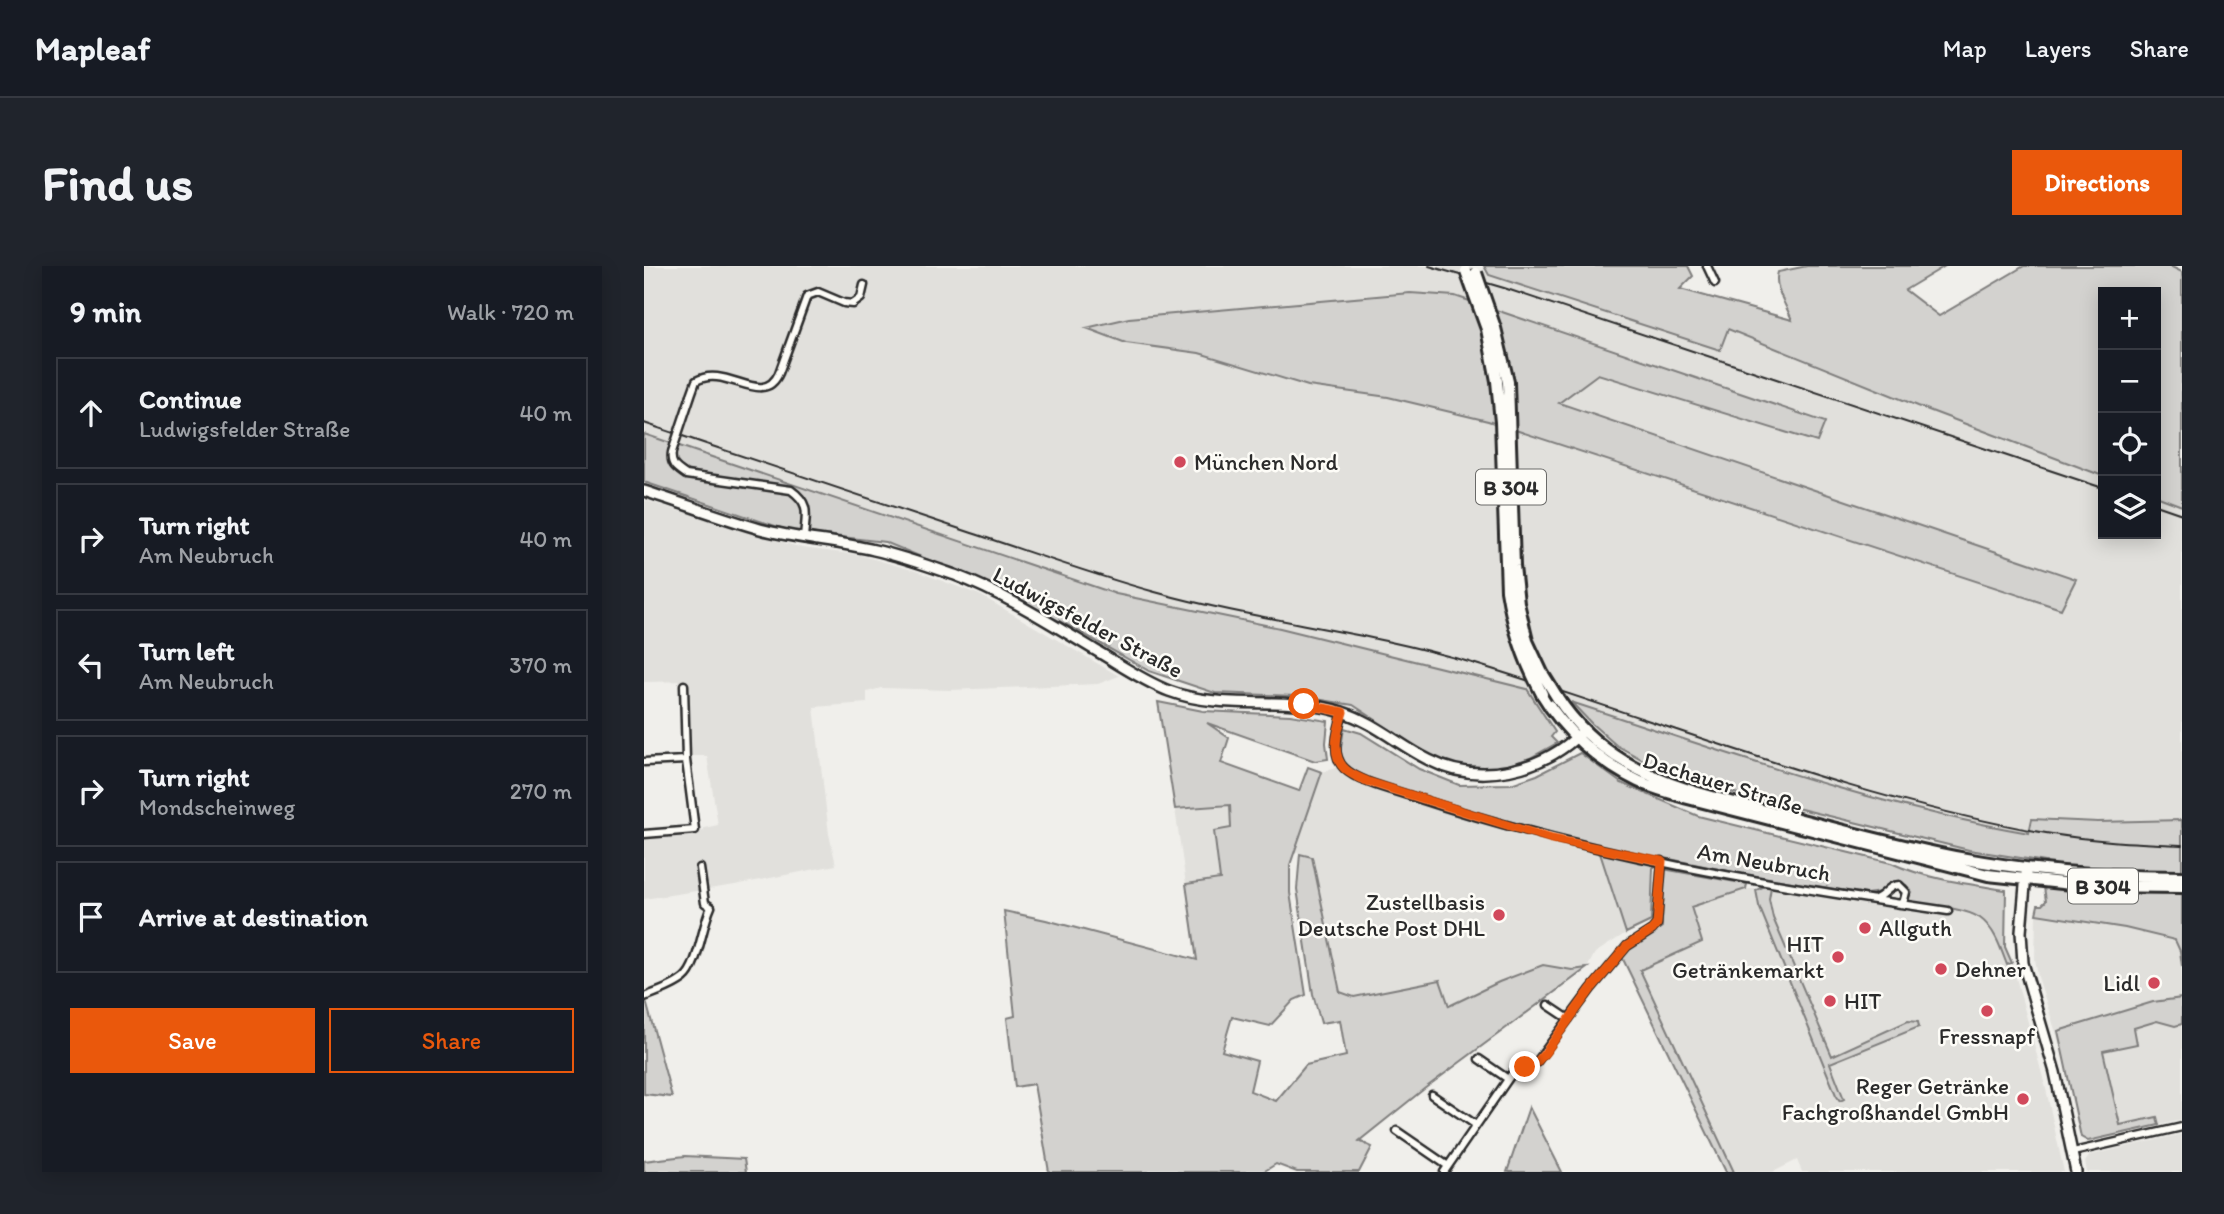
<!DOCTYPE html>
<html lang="en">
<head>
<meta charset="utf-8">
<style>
  :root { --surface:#171b24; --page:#20242c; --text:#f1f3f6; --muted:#9ea1a6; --line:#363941; --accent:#ea580c }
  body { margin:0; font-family:Itim,sans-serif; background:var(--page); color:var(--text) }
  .controls { position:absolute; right:21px; top:21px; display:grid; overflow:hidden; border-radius:0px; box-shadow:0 4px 18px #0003 }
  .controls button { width:63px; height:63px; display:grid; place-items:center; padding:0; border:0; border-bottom:2px solid var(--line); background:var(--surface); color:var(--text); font:35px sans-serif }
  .stop { position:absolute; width:21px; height:21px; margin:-16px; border:5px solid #ea580c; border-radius:50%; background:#fff }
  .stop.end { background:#ea580c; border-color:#fff; box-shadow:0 2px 7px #0008 }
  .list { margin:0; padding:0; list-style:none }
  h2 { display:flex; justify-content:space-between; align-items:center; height:91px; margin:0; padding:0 28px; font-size:30px }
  h2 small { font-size:23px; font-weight:400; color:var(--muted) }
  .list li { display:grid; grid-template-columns:46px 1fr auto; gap:21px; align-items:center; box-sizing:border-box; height:112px; margin:0 14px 14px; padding:0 14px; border:2px solid var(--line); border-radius:0px }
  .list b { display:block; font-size:26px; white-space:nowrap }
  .list p { margin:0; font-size:23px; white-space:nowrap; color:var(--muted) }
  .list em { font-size:23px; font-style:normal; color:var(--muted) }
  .actions { display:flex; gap:14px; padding:21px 28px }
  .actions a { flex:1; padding:16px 0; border:2px solid var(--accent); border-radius:0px; text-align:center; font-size:24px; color:var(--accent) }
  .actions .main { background:var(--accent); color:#fff }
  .icon { flex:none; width:38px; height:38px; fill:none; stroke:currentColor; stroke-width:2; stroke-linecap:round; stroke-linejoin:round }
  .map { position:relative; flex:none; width:1538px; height:906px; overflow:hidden; border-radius:0px }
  header { display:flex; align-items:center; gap:42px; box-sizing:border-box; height:98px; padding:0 35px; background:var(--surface); border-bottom:2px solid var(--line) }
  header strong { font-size:33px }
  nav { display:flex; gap:38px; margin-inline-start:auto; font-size:24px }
  .intro { display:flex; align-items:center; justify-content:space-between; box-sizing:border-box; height:168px; padding:0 42px }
  h1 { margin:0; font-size:49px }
  .button { padding:18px 32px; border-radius:0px; background:var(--accent); color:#fff; font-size:24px; font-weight:700 }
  main { display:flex; gap:42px; padding:0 42px }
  aside { flex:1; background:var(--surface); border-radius:0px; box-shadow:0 4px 18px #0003 }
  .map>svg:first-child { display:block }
  .built { fill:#e1e0dc; fill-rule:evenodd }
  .green { fill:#d3d2cf; stroke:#7f7e7d; stroke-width:2 }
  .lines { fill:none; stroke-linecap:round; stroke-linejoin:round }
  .street-casing { stroke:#2b2b2b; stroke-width:11 }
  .secondary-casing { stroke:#2b2b2b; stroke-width:14 }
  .primary-casing { stroke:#2b2b2b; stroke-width:16 }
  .street { stroke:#fdfcf7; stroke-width:6 }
  .secondary { stroke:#fdfcf7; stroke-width:9 }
  .primary { stroke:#fdfcf7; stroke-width:10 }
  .rail { stroke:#2b2b2b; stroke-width:2 }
  .street-bridge-casing { stroke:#2b2b2b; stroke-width:11; stroke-linecap:butt }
  .primary-bridge-casing { stroke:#2b2b2b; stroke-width:16; stroke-linecap:butt }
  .street-bridge { stroke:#fdfcf7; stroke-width:6 }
  .primary-bridge { stroke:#fdfcf7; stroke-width:10 }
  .route { stroke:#ea580c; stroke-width:9 }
  .poi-dot { fill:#d1495b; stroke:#fdfcf7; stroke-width:2.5 }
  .labels { text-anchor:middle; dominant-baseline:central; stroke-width:5; stroke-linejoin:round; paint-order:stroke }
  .shield { fill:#fdfcf7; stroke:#6a6a68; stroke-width:2 }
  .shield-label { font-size:21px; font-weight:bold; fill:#2b2b2b }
  .poi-label { font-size:23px; fill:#2b2b2b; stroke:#fdfcf7; text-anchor:start }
  .street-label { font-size:23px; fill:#2b2b2b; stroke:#fdfcf7 }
</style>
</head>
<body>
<header>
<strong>Mapleaf</strong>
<nav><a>Map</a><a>Layers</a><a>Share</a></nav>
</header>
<div class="intro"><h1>Find us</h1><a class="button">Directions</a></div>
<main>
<aside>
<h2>9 min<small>Walk · 720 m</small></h2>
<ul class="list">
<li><svg class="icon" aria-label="ahead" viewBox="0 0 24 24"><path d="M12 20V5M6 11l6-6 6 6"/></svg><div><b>Continue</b><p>Ludwigsfelder Straße</p></div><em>40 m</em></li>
<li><svg class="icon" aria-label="right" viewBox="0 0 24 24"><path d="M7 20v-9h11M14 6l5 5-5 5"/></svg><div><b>Turn right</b><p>Am Neubruch</p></div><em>40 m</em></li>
<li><svg class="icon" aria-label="left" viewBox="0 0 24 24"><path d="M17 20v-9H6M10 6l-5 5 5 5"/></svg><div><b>Turn left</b><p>Am Neubruch</p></div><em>370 m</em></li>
<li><svg class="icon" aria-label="right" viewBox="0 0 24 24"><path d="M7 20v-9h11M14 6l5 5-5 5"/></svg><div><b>Turn right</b><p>Mondscheinweg</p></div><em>270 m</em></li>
<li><svg class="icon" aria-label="arrive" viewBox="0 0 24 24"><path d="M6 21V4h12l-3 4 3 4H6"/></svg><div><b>Arrive at destination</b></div></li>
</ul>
<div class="actions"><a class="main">Save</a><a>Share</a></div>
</aside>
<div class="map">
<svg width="1538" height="906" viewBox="0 0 1538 906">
  <rect width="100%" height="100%" fill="#f0efeb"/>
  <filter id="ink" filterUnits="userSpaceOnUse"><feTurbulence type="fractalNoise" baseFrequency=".0143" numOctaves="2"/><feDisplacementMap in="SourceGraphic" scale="14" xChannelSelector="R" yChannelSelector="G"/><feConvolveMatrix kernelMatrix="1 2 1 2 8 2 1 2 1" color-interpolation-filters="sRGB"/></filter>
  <g filter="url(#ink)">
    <!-- built -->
    <path class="built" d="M0,0H823L1076,84L1083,63L1274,140L1459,210V268H1512V230L1538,240V564L1385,567L1231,536L847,423L548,358L0,177ZM766,27L811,30L1181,156L1175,169L947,97L914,138L649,38Z
      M0,234L158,282L216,289L272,305L336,329L475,410L454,418L306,424L237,422L223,426V437L170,441L185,568L192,599L91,619L0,633V570L60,565V562L74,559L63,490H45V415L0,416Z
      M702,499L726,512L800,536L954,581L982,667L951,687L943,702L928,704L899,699L854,716L805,740L796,714L710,731L695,726L668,591L650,585L678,506Z
      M586,538L587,562L570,566L576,614L542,618L531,543Z
      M1122,619L1305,649L1307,642L1336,652L1352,671L1363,699L1368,697L1402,823L1420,906H1158L1153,894L1129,906H1090L995,704L1058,676L1047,641L1102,623H1112Z
      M1392,648L1481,662L1538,676V854L1444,875L1437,871L1417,782L1394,711L1391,693Z
      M1538,868V906H1443L1441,896L1446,889Z"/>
    <!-- green -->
    <path class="green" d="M840,0H1044L1049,10L1036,23L1148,54C1143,41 1129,21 1134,6L1163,0H1301L1261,24L1295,50L1380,0H1526L1538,6V240L1512,230V26H1459V210L1274,140L1084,63L1076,84L845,9Z
      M766,27L811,30L1181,156L1173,176L954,108L915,137L1432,313L1417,343L844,155L744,131L664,120L555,87L482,77L442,62L485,52Z
      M0,168L472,328L636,362L883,423L911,466L907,471L913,477L886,492L859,501L844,503L807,499L788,491L709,439L653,430L571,427L505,405L427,361L338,316L241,276L146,265L0,216Z
      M514,436L559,445L646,449L684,455L682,477L684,493L671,495L563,457L585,472L577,497L655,525L664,501L678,506L646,599V627L662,729L650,734L626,760L588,751L578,785L613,795L606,825L632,835L662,799L702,790L696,754L677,757L669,728L653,623L656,588L668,591L696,726L710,731L796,714L805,740L855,716L899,699L928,704L943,702L780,823L715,875L728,881L715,906H653L632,898L619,906H405L390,818L371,821L363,752L371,750L360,645L402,654L553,694L542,618L576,613L570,565L587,562L586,539L531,543Z
      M927,436C1078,485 1228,540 1385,567L1388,553L1454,556L1538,554V607L1402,601V596L1325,584L1074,523L1017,504L972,479L948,458Z
      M700,462L717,467L775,503L815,519L867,518L893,509L936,487L977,517L1054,550L1247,597C1282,613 1324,618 1362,624L1361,681L1368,697L1363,699C1357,683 1351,663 1336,652C1320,641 1281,639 1262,636L1268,626L1262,619L1250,616L1236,626L1223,628L1104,609L1021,592L1009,602L1007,655L982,667L954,581L800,536L726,512L710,505L702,499L696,488Z
      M1019,603L1103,618L1102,623L1047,641L1058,676L996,704L1090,906H1082L977,689L1018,661Z
      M1121,620L1127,621L1125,633L1129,652L1188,790L1264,755L1274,756L1275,761L1186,797L1200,833L1196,835L1192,829L1115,640L1112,624Z
      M1400,621L1452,626H1538V700L1536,685L1531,674L1481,662L1392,648L1394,639H1398L1402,635Z
      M1538,732V758L1531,760L1513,755L1490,762L1493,778L1459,785L1476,859L1513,851L1515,859L1444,875L1437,871L1414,765L1509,736Z
      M0,735H2L28,831L0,828Z
      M885,841L918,906H863Z
      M41,890L100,893L102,906H0V895Z"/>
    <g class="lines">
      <!-- street casing -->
      <g class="street-casing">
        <path id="street" d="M1063,0L1071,17
          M47,129L52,115C82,97 119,143 135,107L163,30L174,26L200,37L209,38L217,32L220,19
          M28,186C26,199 32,202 42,209L147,224C168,239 161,250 160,273
          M699,446C694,463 686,488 700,502C715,517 753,525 773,532C945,589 1125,619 1304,645
          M0,496L42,494
          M0,568L51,564L42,494L40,419
          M1231,633C1241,630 1244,619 1255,619L1262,626L1260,634L1256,638
          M0,731C13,726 29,721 40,712C54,701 58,660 67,641L61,637L56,602
          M904,739L925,753
          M835,793L864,813
          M788,829L832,859
          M753,865L804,900
          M1429,886L1538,861
          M800,906L869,806L892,797L947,723L983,680L1008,664L1013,658L1018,595"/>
      </g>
      <!-- secondary casing -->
      <g class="secondary-casing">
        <path id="secondary" d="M0,225C38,237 77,252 116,263C153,273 192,275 230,284C257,290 285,300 311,309C361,328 406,357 451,384C475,398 499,415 525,425C581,446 641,428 698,446C730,456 755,479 785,494C835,520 898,505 937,467
          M1382,608L1377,666L1379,697L1411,806L1432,906"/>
      </g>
      <!-- primary casing -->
      <g class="primary-casing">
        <path id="primary" d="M898,428C920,465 955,496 994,515C1008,522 1025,526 1040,531L1344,609L1446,620L1538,621
          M913,431C930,457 954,480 981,496C1029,525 1088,536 1142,550C1201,565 1261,582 1322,593C1393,606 1465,611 1538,611"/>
      </g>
      <!-- street -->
      <use href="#street" class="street"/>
      <!-- secondary -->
      <use href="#secondary" class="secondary"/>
      <!-- primary -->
      <use href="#primary" class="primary"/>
      <!-- rail -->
      <path class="rail" d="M785,0L860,22L1459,222
        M0,157C109,194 218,230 328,267C389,287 449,309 511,326C615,355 722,365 825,396C1017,454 1203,532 1402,567C1447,575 1493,577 1538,579
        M1512,239L1538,248"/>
      <!-- street-bridge casing -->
      <g class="street-bridge-casing">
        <path id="street-bridge" d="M28,186L47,129"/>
      </g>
      <!-- primary-bridge casing -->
      <g class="primary-bridge-casing">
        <path id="primary-bridge" d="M822,5L843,63L853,115L857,156L863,324C869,362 880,395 898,428
          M832,7L851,62L864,116L870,300L874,337L883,375L898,407L913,431"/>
      </g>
      <!-- street-bridge -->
      <use href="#street-bridge" class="street-bridge"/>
      <!-- primary-bridge -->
      <use href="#primary-bridge" class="primary-bridge"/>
    </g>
  </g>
  <g class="lines" filter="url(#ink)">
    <!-- route -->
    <path class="route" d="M660,438L699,446C694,463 686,488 700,502C706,509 717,512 725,516L908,573L1018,595L1013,658L1008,664L983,680L947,723L901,787L892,797L881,801"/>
  </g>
  <!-- markers -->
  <g class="poi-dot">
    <circle cx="536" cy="196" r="7"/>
    <circle cx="855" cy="649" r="7"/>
    <circle cx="1221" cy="662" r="7"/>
    <circle cx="1194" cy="691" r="7"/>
    <circle cx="1297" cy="703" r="7"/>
    <circle cx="1510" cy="717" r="7"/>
    <circle cx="1186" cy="735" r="7"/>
    <circle cx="1343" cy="745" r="7"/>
    <circle cx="1379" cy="833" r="7"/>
  </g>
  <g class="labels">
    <!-- shield labels -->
    <g class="shield">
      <rect x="832" y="203.5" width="70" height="35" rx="5"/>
      <rect x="1424" y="602.5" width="70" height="35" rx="5"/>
    </g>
    <g class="shield-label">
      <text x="867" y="221">B 304</text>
      <text x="1459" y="620">B 304</text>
    </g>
    <!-- poi labels -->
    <g class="poi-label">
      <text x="550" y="196">München Nord</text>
      <text x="841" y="636" text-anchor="end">Zustellbasis<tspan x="841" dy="26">Deutsche Post DHL</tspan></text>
      <text x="1235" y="662">Allguth</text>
      <text x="1180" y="678" text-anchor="end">HIT<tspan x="1180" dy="26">Getränkemarkt</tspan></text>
      <text x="1311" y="703">Dehner</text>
      <text x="1496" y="717" text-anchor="end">Lidl</text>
      <text x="1200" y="735">HIT</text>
      <text x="1343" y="770" text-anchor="middle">Fressnapf</text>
      <text x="1365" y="820" text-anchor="end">Reger Getränke<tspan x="1365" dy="26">Fachgroßhandel GmbH</tspan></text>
    </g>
    <!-- street labels -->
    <g class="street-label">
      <text transform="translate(444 356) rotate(28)">Ludwigsfelder Straße</text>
      <text transform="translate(1079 517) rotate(17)">Dachauer Straße</text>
      <text transform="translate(1120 596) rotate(10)">Am Neubruch</text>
    </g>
  </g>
</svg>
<div class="controls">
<button>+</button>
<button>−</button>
<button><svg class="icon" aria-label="locate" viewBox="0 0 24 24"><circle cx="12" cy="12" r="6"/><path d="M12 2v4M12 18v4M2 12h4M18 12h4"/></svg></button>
<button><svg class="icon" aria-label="layers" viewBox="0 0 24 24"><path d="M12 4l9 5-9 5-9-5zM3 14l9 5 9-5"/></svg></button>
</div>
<div class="stop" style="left:660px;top:438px"></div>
<div class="stop end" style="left:881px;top:801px"></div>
</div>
</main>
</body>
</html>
